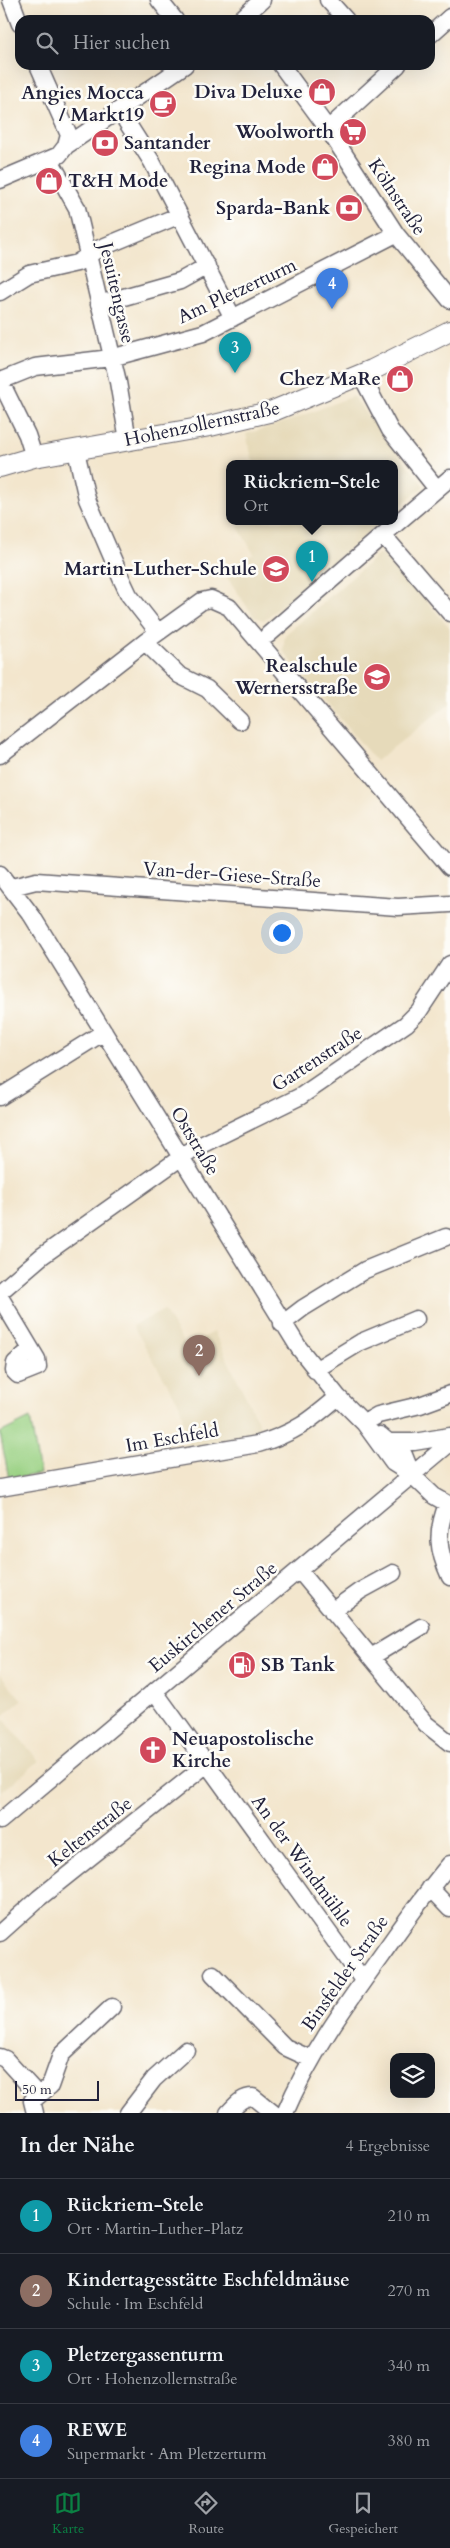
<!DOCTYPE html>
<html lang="de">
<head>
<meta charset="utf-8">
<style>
  :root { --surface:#171b24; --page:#242831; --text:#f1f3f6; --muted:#9ea1a6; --line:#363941; --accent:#0b8043 }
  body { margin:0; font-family:Cardo,serif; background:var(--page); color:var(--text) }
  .controls { position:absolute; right:15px; bottom:15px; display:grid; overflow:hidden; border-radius:10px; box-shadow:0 5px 20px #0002 }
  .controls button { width:45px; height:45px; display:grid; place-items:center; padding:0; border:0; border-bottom:1px solid var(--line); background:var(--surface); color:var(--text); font:25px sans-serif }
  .scale { position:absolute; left:15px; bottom:12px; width:84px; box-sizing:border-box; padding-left:5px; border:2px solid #22223b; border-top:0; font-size:14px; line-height:18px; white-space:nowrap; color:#22223b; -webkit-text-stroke:4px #fdfcf7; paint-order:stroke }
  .you { position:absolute; left:281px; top:932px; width:18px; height:18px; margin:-12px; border:4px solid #fff; border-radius:50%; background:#1a73e8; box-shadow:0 0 0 8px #1a73e833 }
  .badge { display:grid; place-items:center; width:32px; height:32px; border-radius:50%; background:var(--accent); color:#fff; font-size:16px; font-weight:700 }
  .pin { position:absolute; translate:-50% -41px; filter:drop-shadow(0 1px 2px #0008) }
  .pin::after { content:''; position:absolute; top:26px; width:18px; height:15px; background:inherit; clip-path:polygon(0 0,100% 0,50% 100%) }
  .popup { position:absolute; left:226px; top:460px; width:172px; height:65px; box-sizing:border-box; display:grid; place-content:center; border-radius:10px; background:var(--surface); filter:drop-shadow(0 1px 4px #0005); font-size:16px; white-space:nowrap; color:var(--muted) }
  .popup b { font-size:19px; color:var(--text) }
  .popup::after { content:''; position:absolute; left:50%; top:100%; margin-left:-10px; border:10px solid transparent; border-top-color:var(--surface) }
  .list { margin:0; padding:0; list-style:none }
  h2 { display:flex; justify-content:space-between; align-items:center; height:65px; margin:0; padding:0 20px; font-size:21px }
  h2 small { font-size:16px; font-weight:400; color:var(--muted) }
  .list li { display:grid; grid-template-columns:32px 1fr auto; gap:15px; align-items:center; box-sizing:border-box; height:75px; padding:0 20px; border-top:1px solid var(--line) }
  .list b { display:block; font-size:19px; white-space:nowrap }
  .list p { margin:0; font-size:16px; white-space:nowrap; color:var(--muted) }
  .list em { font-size:16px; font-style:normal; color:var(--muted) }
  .icon { flex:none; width:28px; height:28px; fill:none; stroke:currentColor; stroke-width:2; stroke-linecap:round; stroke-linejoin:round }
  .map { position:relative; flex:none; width:450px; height:2113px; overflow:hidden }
  .search { position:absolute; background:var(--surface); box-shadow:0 5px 20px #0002; left:15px; right:15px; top:15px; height:55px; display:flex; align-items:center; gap:12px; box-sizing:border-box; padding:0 18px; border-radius:15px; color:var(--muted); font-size:19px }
  .sheet { height:365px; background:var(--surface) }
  nav { display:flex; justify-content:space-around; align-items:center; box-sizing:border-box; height:70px; border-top:1px solid var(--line); background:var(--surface); font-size:14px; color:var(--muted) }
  nav a { display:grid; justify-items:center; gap:2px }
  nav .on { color:var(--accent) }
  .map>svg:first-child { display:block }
  .built { fill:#e6daba }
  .green { fill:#9ad183; stroke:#5e7a5f }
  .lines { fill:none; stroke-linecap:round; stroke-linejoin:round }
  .minor-casing { stroke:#6b676e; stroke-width:19 }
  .major-casing { stroke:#6b676e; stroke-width:22 }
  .minor { stroke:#fff; stroke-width:16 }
  .major { stroke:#fff; stroke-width:20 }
  .labels { text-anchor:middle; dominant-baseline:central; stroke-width:5; stroke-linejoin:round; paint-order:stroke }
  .poi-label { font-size:19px; font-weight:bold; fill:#22223b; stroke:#fdfcf7; text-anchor:end }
  .street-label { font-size:19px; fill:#22223b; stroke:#fdfcf7 }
</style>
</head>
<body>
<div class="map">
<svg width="450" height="2113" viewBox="0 0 450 2113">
  <rect width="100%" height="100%" fill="#fdfcf7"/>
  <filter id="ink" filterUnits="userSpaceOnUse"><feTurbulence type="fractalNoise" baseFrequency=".02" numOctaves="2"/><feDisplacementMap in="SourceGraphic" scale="10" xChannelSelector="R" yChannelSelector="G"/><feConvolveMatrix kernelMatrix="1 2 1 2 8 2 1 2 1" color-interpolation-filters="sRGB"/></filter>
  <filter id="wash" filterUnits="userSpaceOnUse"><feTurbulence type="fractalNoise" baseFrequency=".0096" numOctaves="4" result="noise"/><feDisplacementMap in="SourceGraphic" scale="20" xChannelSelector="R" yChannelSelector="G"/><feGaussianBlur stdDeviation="1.12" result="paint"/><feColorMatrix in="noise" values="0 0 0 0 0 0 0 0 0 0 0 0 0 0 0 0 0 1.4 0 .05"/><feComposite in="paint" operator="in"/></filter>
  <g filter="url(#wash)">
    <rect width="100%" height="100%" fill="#f3e6cd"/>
    <!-- built -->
    <path class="built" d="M353,396L424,486L395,510L394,463H254L252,458L246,434L289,421Z
      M249,521H382L264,620L254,617L223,571L254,554L238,527Z
      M379,554L388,557L450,628V703L376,761L283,651L285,635Z
      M164,1310L186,1347L214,1332L264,1434L188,1447L180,1405L133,1326Z
      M0,1674L22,1700L2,1717L39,1761L0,1793Z"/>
    <!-- green -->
    <path class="green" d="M30,1418L40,1474L9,1479L0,1433Z"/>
  </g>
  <g filter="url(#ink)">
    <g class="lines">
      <!-- minor casing -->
      <g class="minor-casing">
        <path id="minor" d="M11,0L20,24
          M159,0L175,20
          M328,0L346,20
          M240,20L262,0
          M430,35L450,17
          M38,65L69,135L66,146
          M281,65L328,129L396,234L450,300
          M119,110L152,162L233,318
          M328,129L398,65
          M50,160L77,208L118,382L128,440
          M0,180L59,155L66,146L185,65
          M0,292L29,274L77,263L98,249L180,215
          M99,304L180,281L207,266
          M361,375L390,430L437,489
          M0,380L27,435L34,457
          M0,381L35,367L111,358L203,333L396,234
          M76,451L87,499L121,578L129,595L158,632
          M450,478L383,535L450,613
          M268,635L383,535
          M145,642L179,675L207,689L240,721
          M0,755L145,642L202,601L211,599L229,607L450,867
          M0,874L32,916L299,1348L338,1397L364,1423L393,1463L412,1475L434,1496L450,1505
          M12,887L36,881L398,907L450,904
          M0,1097L104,1032
          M0,1292L42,1256L193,1149L301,1096L406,1024L419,1011L450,964
          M0,1297L37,1359L38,1367L18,1375L14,1371L15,1363L31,1349
          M282,1324L303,1308L365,1270L446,1237
          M315,1370L361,1342L416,1319
          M364,1423L378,1415L420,1405L450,1394
          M380,1435L404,1455L412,1475
          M389,1442H414L450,1436
          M0,1488L258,1444C295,1433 310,1421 338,1397
          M447,1504C436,1533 437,1549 450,1577
          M299,1570L426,1724L450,1743
          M332,1611L360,1591L393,1573
          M371,1657L421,1627
          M155,1692L363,1980
          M0,1821L450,1443
          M430,1888L450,1909
          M0,1933L39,1898L207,1764
          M213,1974L285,2047L311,2059
          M0,2057L5,2059L38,2095
          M35,2113L32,2101L50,2086L61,2055L112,2007
          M128,2113L154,2079L186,2050
          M228,2113C236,2105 241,2097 253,2097L273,2113
          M285,2113C309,2056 345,2006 381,1956C403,1925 425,1893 450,1864"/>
      </g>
      <!-- major casing -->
      <g class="major-casing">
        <path id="major" d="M0,467L34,457L210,426L273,411L372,370L450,331"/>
      </g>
      <!-- minor -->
      <use href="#minor" class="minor"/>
      <!-- major -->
      <use href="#major" class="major"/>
    </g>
  </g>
  <!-- icons -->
  <defs>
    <g id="shop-disc" transform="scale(1.4375)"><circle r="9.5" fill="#d1495b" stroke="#fdfcf7"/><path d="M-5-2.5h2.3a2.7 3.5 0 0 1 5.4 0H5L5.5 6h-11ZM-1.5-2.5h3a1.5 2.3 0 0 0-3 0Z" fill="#fff"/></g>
    <g id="cafe-disc" transform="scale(1.4375)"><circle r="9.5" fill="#d1495b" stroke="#fdfcf7"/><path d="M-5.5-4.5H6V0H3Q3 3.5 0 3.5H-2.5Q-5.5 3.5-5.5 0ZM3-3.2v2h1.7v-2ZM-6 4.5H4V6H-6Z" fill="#fff"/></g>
    <g id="supermarket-disc" transform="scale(1.4375)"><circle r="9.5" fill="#d1495b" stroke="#fdfcf7"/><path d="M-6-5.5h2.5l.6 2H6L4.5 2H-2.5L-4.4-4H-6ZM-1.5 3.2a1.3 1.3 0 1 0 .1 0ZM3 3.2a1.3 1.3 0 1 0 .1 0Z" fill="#fff"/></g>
    <g id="bank-disc" transform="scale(1.4375)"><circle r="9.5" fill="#d1495b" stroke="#fdfcf7"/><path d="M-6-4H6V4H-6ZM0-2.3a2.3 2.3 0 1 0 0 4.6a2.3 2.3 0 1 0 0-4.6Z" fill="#fff"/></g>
    <g id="school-disc" transform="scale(1.4375)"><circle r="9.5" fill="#d1495b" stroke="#fdfcf7"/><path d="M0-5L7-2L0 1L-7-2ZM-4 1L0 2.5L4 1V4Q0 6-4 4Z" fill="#fff"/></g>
    <g id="fuel-disc" transform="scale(1.4375)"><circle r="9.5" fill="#d1495b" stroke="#fdfcf7"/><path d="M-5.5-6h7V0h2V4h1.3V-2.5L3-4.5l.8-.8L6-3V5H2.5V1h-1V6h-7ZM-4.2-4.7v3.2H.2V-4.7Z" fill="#fff"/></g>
    <g id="church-disc" transform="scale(1.4375)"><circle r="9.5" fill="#d1495b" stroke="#fdfcf7"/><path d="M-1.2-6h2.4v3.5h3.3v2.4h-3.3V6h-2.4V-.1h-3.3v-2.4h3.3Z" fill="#fff"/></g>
  </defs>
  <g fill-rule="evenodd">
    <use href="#shop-disc" x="322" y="92"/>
    <use href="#cafe-disc" x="163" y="104"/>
    <use href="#supermarket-disc" x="353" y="132"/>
    <use href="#bank-disc" x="105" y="143"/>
    <use href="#shop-disc" x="325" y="167"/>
    <use href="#shop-disc" x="49" y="181"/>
    <use href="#bank-disc" x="349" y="208"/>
    <use href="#shop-disc" x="400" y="379"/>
    <use href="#school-disc" x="276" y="569"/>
    <use href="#school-disc" x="377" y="677"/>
    <use href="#fuel-disc" x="242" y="1665"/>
    <use href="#church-disc" x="153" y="1750"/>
  </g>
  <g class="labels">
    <!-- poi labels -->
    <g class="poi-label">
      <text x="303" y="92">Diva Deluxe</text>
      <text x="144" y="93">Angies Mocca<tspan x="144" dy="22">/ Markt19</tspan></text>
      <text x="334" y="132">Woolworth</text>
      <text x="124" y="143" text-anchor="start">Santander</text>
      <text x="306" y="167">Regina Mode</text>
      <text x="68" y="181" text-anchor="start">T&amp;H Mode</text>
      <text x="330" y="208">Sparda-Bank</text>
      <text x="381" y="379">Chez MaRe</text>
      <text x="257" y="569">Martin-Luther-Schule</text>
      <text x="358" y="666">Realschule<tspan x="358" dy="22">Wernersstraße</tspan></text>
      <text x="261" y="1665" text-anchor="start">SB Tank</text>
      <text x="172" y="1739" text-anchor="start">Neuapostolische<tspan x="172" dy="22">Kirche</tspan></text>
    </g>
    <!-- street labels -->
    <g class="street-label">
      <text transform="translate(397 197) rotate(56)">Kölnstraße</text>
      <text transform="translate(237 291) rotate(-25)">Am Pletzerturm</text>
      <text transform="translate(117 293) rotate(77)">Jesuitengasse</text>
      <text transform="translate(202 424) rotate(-12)">Hohenzollernstraße</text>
      <text transform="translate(232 875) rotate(4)">Van-der-Giese-Straße</text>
      <text transform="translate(317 1059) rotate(-33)">Gartenstraße</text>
      <text transform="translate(195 1141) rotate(59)">Oststraße</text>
      <text transform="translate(172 1438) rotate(-10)">Im Eschfeld</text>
      <text transform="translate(213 1617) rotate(-40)">Euskirchener Straße</text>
      <text transform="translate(90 1832) rotate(-38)">Keltenstraße</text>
      <text transform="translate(302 1861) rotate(54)">An der Windmühle</text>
      <text transform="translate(345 1973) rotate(-55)">Binsfelder Straße</text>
    </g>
  </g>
</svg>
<div class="controls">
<button><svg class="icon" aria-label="layers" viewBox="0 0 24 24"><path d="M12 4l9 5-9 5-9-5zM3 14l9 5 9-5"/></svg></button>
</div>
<div class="scale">50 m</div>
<div class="you"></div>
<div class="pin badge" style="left:312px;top:582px;background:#0f9aa8">1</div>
<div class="popup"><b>Rückriem-Stele</b>Ort</div>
<div class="pin badge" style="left:199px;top:1376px;background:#8d6e63">2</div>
<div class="pin badge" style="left:235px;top:373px;background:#0f9aa8">3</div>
<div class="pin badge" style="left:332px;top:309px;background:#3f7fe0">4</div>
<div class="search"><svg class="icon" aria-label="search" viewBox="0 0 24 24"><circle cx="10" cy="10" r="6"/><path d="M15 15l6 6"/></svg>Hier suchen</div>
</div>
<section class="sheet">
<h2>In der Nähe<small>4 Ergebnisse</small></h2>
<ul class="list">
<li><span class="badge" style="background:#0f9aa8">1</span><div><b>Rückriem-Stele</b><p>Ort · Martin-Luther-Platz</p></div><em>210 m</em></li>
<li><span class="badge" style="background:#8d6e63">2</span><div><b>Kindertagesstätte Eschfeldmäuse</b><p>Schule · Im Eschfeld</p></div><em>270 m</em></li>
<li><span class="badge" style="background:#0f9aa8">3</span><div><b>Pletzergassenturm</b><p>Ort · Hohenzollernstraße</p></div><em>340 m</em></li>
<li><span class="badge" style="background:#3f7fe0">4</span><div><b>REWE</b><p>Supermarkt · Am Pletzerturm</p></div><em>380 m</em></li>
</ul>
</section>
<nav>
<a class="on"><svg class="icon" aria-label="map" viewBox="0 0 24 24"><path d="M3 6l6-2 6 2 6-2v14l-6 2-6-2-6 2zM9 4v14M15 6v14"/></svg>Karte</a>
<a><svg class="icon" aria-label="directions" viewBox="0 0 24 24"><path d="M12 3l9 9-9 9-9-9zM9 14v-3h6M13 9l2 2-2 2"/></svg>Route</a>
<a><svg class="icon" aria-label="saved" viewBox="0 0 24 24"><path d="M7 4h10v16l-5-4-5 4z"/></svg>Gespeichert</a>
</nav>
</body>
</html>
